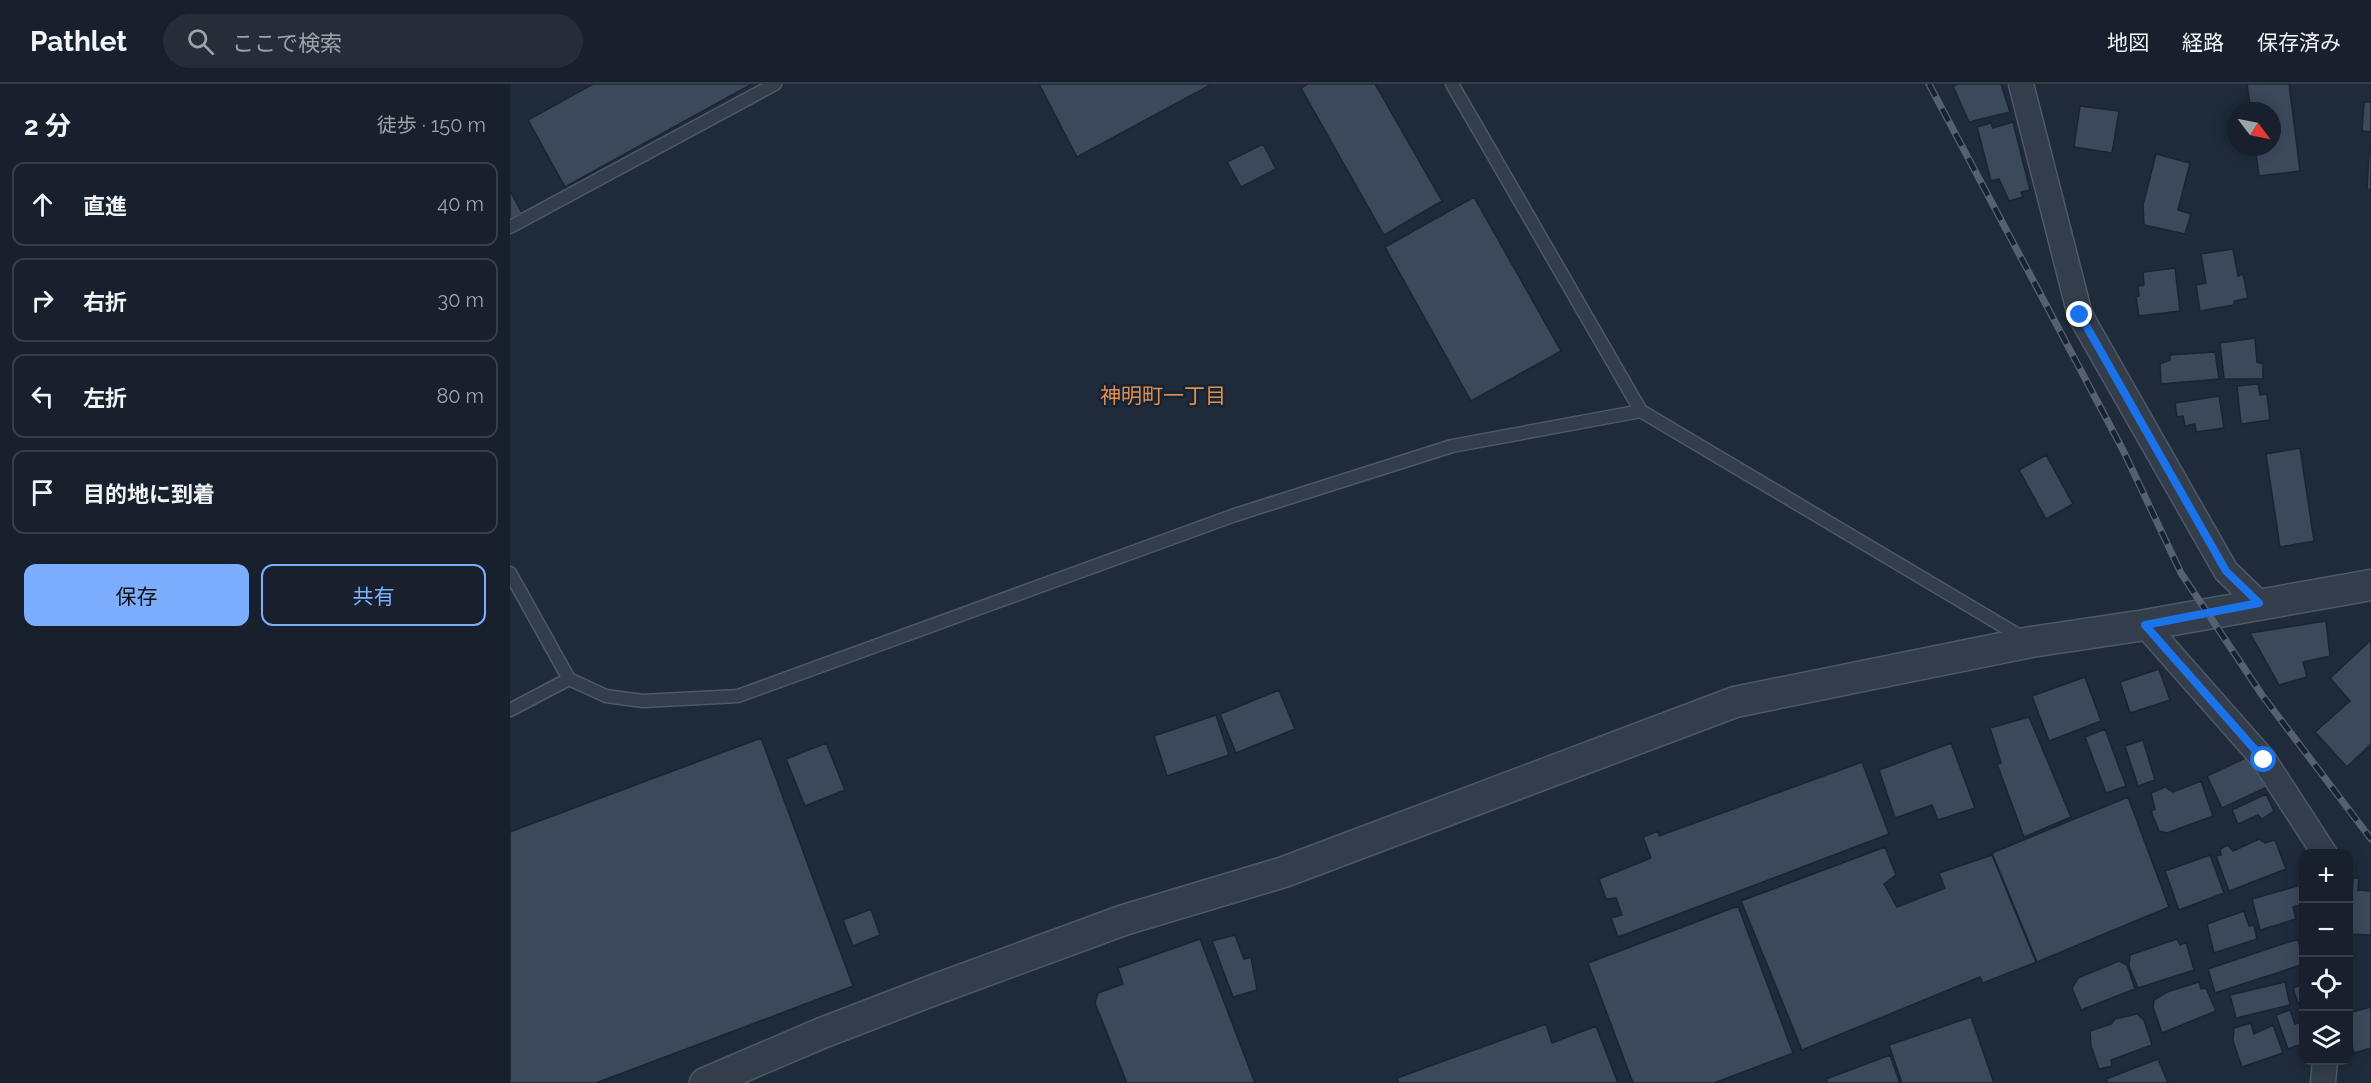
<!DOCTYPE html>
<html lang="ja">
<head>
<meta charset="utf-8">
<style>
  :root { --surface:#17202c; --page:#242d38; --text:#f1f3f6; --muted:#9ea3a9; --line:#363e48; --accent:#7caeff }
  body { margin:0; font-family:Raleway,"Noto Sans JP",sans-serif; background:var(--page); color:var(--text) }
  .controls { position:absolute; right:18px; bottom:18px; display:grid; overflow:hidden; border-radius:12px; box-shadow:0 3px 15px #0003 }
  .controls button { width:54px; height:54px; display:grid; place-items:center; padding:0; border:0; border-bottom:2px solid var(--line); background:var(--surface); color:var(--text); font:30px sans-serif }
  .compass { position:absolute; left:1717px; top:18px; width:54px; height:54px; border-radius:50%; background:var(--surface); box-shadow:0 3px 15px #0003; rotate:122deg }
  .stop { position:absolute; width:18px; height:18px; margin:-14px; border:4px solid #1a73e8; border-radius:50%; background:#fff }
  .stop.end { background:#1a73e8; border-color:#fff; box-shadow:0 2px 6px #0008 }
  .list { margin:0; padding:0; list-style:none }
  h2 { display:flex; justify-content:space-between; align-items:center; height:78px; margin:0; padding:0 24px; font-size:26px }
  h2 small { font-size:20px; font-weight:400; color:var(--muted) }
  .list li { display:grid; grid-template-columns:39px 1fr auto; gap:18px; align-items:center; box-sizing:border-box; height:84px; margin:0 12px 12px; padding:0 12px; border:2px solid var(--line); border-radius:12px }
  .list b { display:block; font-size:22px; white-space:nowrap }
  .list em { font-size:20px; font-style:normal; color:var(--muted) }
  .actions { display:flex; gap:12px; padding:18px 24px }
  .actions a { flex:1; padding:14px 0; border:2px solid var(--accent); border-radius:12px; text-align:center; font-size:21px; color:var(--accent) }
  .actions .main { background:var(--accent); color:#111 }
  .icon { flex:none; width:33px; height:33px; fill:none; stroke:currentColor; stroke-width:2; stroke-linecap:round; stroke-linejoin:round }
  .map { position:relative; flex:none; width:1861px; height:999px; overflow:hidden }
  header { display:flex; align-items:center; gap:36px; box-sizing:border-box; height:84px; padding:0 30px; background:var(--surface); border-bottom:2px solid var(--line) }
  header strong { font-size:28px }
  nav { display:flex; gap:33px; margin-inline-start:auto; font-size:21px }
  .search { width:420px; height:54px; background:var(--page); display:flex; align-items:center; gap:15px; box-sizing:border-box; padding:0 21px; border-radius:33px; color:var(--muted); font-size:22px }
  main { display:flex }
  aside { flex:1; background:var(--surface) }
  .map>svg:first-child { display:block }
  .building { fill:#3b495b; stroke:#1b2432; stroke-width:1.5 }
  .lines { fill:none; stroke-linecap:round; stroke-linejoin:round }
  .service-casing { stroke:#4e5866; stroke-width:15 }
  .minor-casing { stroke:#4e5866; stroke-width:27 }
  .tertiary-casing { stroke:#4e5866; stroke-width:33 }
  .service { stroke:#333d4c; stroke-width:12 }
  .minor { stroke:#333d4c; stroke-width:24 }
  .tertiary { stroke:#333d4c; stroke-width:30 }
  .rail-casing { stroke:#556173; stroke-width:7 }
  .rail { stroke:#192230; stroke-width:4.5; stroke-dasharray:14; stroke-linecap:butt }
  .route { stroke:#1a73e8; stroke-width:8 }
  .labels { text-anchor:middle; dominant-baseline:central; stroke-width:5; stroke-linejoin:round; paint-order:stroke }
  .neighbourhood-label { font-size:21px; fill:#de8f53; stroke:#192230 }
</style>
</head>
<body>
<header>
<strong>Pathlet</strong>
<div class="search"><svg class="icon" aria-label="search" viewBox="0 0 24 24"><circle cx="10" cy="10" r="6"/><path d="M15 15l6 6"/></svg>ここで検索</div>
<nav><a>地図</a><a>経路</a><a>保存済み</a></nav>
</header>
<main>
<aside>
<h2>2 分<small>徒歩 · 150 m</small></h2>
<ul class="list">
<li><svg class="icon" aria-label="ahead" viewBox="0 0 24 24"><path d="M12 20V5M6 11l6-6 6 6"/></svg><div><b>直進</b></div><em>40 m</em></li>
<li><svg class="icon" aria-label="right" viewBox="0 0 24 24"><path d="M7 20v-9h11M14 6l5 5-5 5"/></svg><div><b>右折</b></div><em>30 m</em></li>
<li><svg class="icon" aria-label="left" viewBox="0 0 24 24"><path d="M17 20v-9H6M10 6l-5 5 5 5"/></svg><div><b>左折</b></div><em>80 m</em></li>
<li><svg class="icon" aria-label="arrive" viewBox="0 0 24 24"><path d="M6 21V4h12l-3 4 3 4H6"/></svg><div><b>目的地に到着</b></div></li>
</ul>
<div class="actions"><a class="main">保存</a><a>共有</a></div>
</aside>
<div class="map">
<svg width="1861" height="999" viewBox="0 0 1861 999">
  <rect width="100%" height="100%" fill="#1f2b3b"/>
  <!-- building -->
  <path class="building" d="M83,0H242L55,103L18,36Z
    M529,0H702L567,73Z
    M798,0H865L932,117L874,151L791,4Z
    M1449,0H1491L1500,28L1459,38L1443,2Z
    M1737,0H1779L1790,87L1749,92L1745,63H1762V27H1741Z
    M1854,18H1861V48L1852,47Z
    M1570,22L1609,27L1602,69L1564,63Z
    M1503,38L1520,106L1511,108L1513,113L1499,117L1489,95L1481,97L1467,43L1481,39L1483,44Z
    M753,60L766,85L731,103L717,78Z
    M1859,68H1861V106L1857,105Z
    M1646,70L1680,79L1668,126L1681,130L1675,150L1634,141L1633,121Z
    M0,107L12,129L0,135Z
    M964,113L1051,267L961,317L875,163Z
    M1723,165L1728,192L1733,190L1738,214L1724,217V221L1690,227L1686,201L1696,199L1691,170Z
    M1665,184L1670,227L1629,232L1626,213L1629,212L1628,202L1634,201L1633,188Z
    M1745,254L1747,278L1753,280V295H1714L1710,259Z
    M1705,268L1709,295L1651,300L1650,280L1660,276V271Z
    M1748,300L1750,311L1757,310L1760,336L1731,340L1727,302Z
    M1709,312L1714,344L1686,348L1685,340L1675,342L1673,332L1667,333L1665,319Z
    M1790,364L1804,457L1770,463L1756,370Z
    M1536,371L1563,420L1536,435L1509,386Z
    M1816,537L1820,572L1793,578L1797,593L1769,601L1740,549Z
    M1861,556V660L1837,683L1805,648L1840,617L1820,594Z
    M1649,585L1660,616L1620,629L1610,598Z
    M1575,593L1591,637L1539,657L1522,612Z
    M769,606L785,645L726,669L710,630Z
    M706,631L719,671L657,692L644,652Z
    M1519,633L1561,733L1514,753L1487,680L1491,679L1480,644Z
    M1595,645L1616,702L1596,709L1575,653Z
    M251,654L343,902L86,999H0V748Z
    M1633,656L1645,696L1628,702L1615,662Z
    M316,659L335,706L295,722L276,675Z
    M1441,659L1465,724L1428,736L1422,721L1385,734L1369,686Z
    M1742,671L1757,703L1712,724L1697,692Z
    M1352,678L1379,750L1108,853L1101,834L1112,831L1106,814L1096,815L1089,795L1141,774L1133,753L1148,747L1149,752Z
    M1691,697L1703,732L1657,749L1649,747L1641,727L1645,725L1641,709L1655,703L1663,708Z
    M1756,710L1764,727L1752,735L1748,731L1728,740L1722,726Z
    M1618,713L1659,823L1527,878L1482,769Z
    M1749,755L1755,759L1765,756L1776,785L1719,807L1706,772L1711,771L1710,765L1718,761L1723,767Z
    M1375,763L1386,791L1374,800L1387,823L1435,804L1429,789L1482,771L1526,878L1473,899L1470,893L1292,966L1231,817Z
    M1700,771L1714,809L1669,826L1655,787Z
    M1843,794H1849L1848,806L1861,807V851L1840,850Z
    M1791,801L1794,820L1783,823L1786,835L1750,846L1742,815Z
    M1228,822L1283,969L1204,999H1123L1078,879Z
    M361,825L370,851L343,862L333,836Z
    M1734,827L1739,842L1744,841L1747,855L1704,869L1697,840Z
    M725,851L734,875L741,873L747,906L723,913L702,857Z
    M690,855L745,999H617L585,919L588,909L613,900L608,884Z
    M1667,855L1670,861L1676,858L1684,886L1628,904L1619,882L1620,871Z
    M1788,855L1794,880L1705,909L1698,885Z
    M1609,877L1617,881L1625,905L1571,926L1562,904L1568,894Z
    M1689,898L1691,905L1696,904L1706,927L1652,949L1643,923L1644,916L1657,908Z
    M1775,898L1780,921L1726,934L1720,911Z
    M1794,900V917L1788,919L1783,904Z
    M1861,923V964L1844,969L1838,946V929Z
    M1780,926L1785,940L1794,937V959L1778,965L1766,931Z
    M1627,930L1634,936L1642,961L1601,976L1602,982L1589,985L1581,962L1580,947L1601,940L1605,935Z
    M1461,933L1484,999H1392L1379,961Z
    M1741,939L1744,950L1763,941L1773,969L1732,983L1723,957L1724,944Z
    M1036,940L1042,959L1086,942L1108,999H889L887,994Z
    M1380,971L1390,999H1318L1316,995Z
    M1648,975L1658,999H1598L1596,995Z"/>
  <g class="lines">
    <!-- service casing -->
    <g class="service-casing">
      <path id="service" d="M942,0L1131,327L1515,555
        M0,143L265,0
        M0,489L59,595L96,612L133,617L228,612L725,431L942,362L1131,327
        M0,626L59,595"/>
    </g>
    <!-- minor casing -->
    <g class="minor-casing">
      <path id="minor" d="M1511,0L1570,231L1716,487L1749,519
        M1635,541L1754,676L1815,770
        M1813,999L1815,976"/>
    </g>
    <!-- tertiary casing -->
    <g class="tertiary-casing">
      <path id="tertiary" d="M195,999L312,949L429,904L614,836L774,788L1225,618L1521,558L1635,541L1861,501"/>
    </g>
    <!-- service -->
    <use href="#service" class="service"/>
    <!-- minor -->
    <use href="#minor" class="minor"/>
    <!-- tertiary -->
    <use href="#tertiary" class="tertiary"/>
    <!-- rail casing -->
    <g class="rail-casing">
      <path id="rail" d="M1419,0L1613,366L1671,489L1752,611L1861,755"/>
    </g>
    <!-- rail -->
    <use href="#rail" class="rail"/>
  </g>
  <g class="lines">
    <!-- route -->
    <path class="route" d="M1570,231L1716,487L1749,519L1635,541L1754,676"/>
  </g>
  <g class="labels">
    <!-- neighbourhood labels -->
    <g class="neighbourhood-label">
      <text x="653" y="311">神明町一丁目</text>
    </g>
  </g>
</svg>
<div class="controls">
<button>+</button>
<button>−</button>
<button><svg class="icon" aria-label="locate" viewBox="0 0 24 24"><circle cx="12" cy="12" r="6"/><path d="M12 2v4M12 18v4M2 12h4M18 12h4"/></svg></button>
<button><svg class="icon" aria-label="layers" viewBox="0 0 24 24"><path d="M12 4l9 5-9 5-9-5zM3 14l9 5 9-5"/></svg></button>
</div>
<svg class="compass" viewBox="-18 -18 36 36"><path d="M0-13l5 13h-10z" fill="#e53935"/><path d="M0 13l5-13h-10z" fill="#9ea3a9"/></svg>
<div class="stop" style="left:1754px;top:676px"></div>
<div class="stop end" style="left:1570px;top:231px"></div>
</div>
</main>
</body>
</html>
